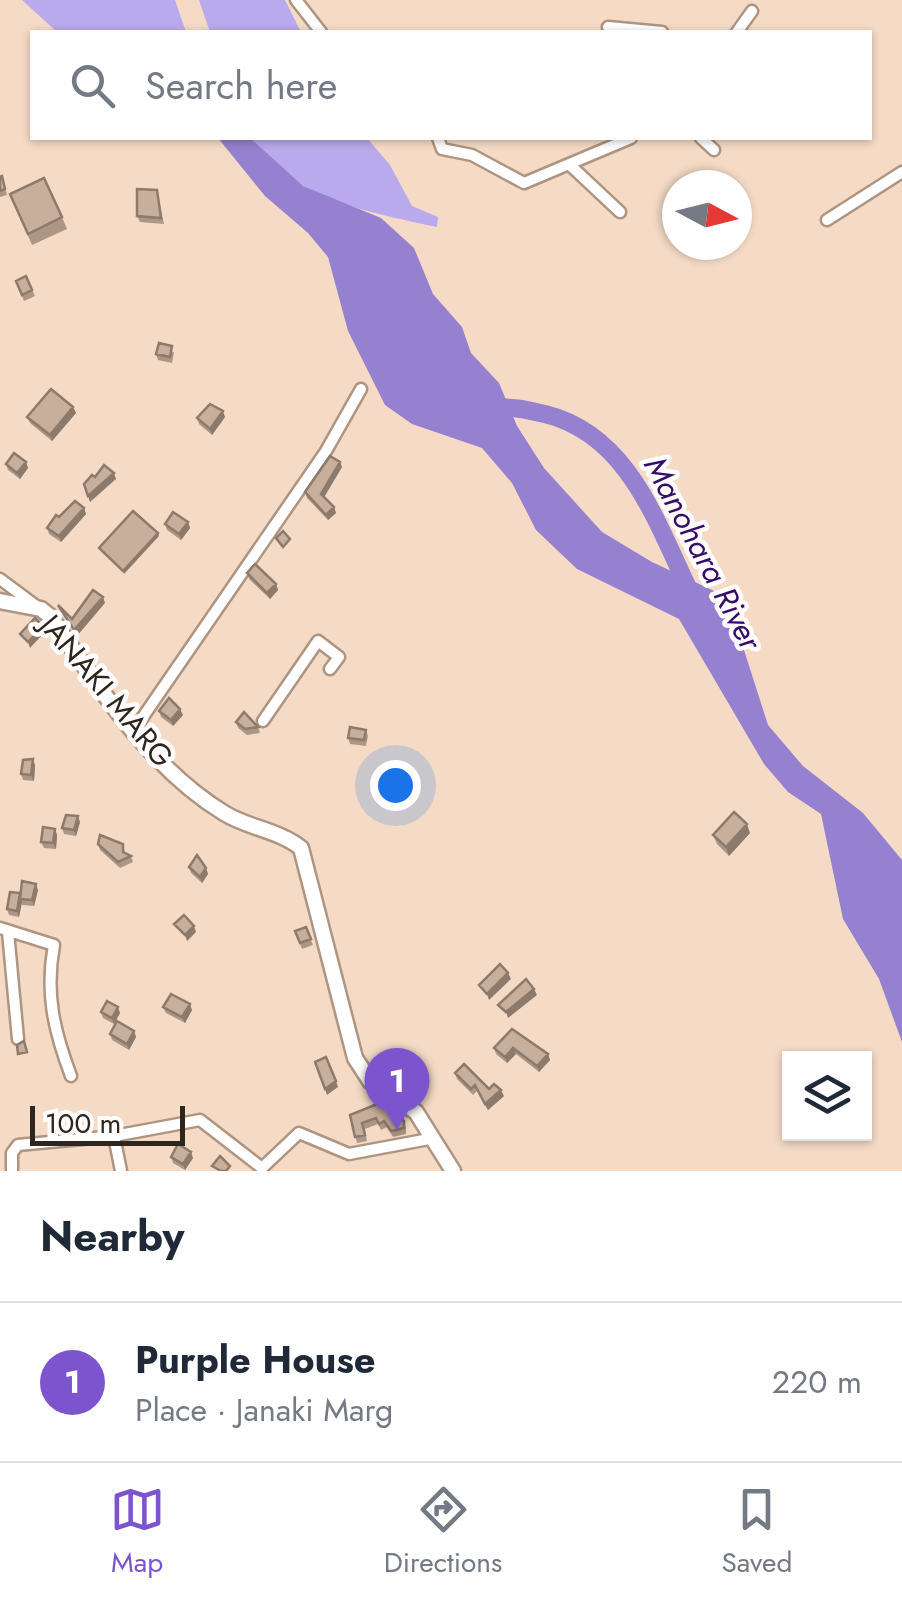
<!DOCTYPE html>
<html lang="en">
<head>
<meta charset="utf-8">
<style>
  :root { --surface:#fff; --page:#f6f6f7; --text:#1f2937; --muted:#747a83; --line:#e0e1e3; --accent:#7c55ce }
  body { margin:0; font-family:Jost,sans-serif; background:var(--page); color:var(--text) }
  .controls { position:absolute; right:30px; bottom:30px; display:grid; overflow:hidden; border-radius:0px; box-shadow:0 2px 8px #0004 }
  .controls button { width:90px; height:90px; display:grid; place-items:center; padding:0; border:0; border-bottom:2px solid var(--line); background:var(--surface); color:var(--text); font:50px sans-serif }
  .compass { position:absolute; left:662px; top:170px; width:90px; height:90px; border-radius:50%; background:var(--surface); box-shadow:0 2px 8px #0004; rotate:97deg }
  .scale { position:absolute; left:30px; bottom:25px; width:155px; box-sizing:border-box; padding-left:10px; border:5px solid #2e251d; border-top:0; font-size:28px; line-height:35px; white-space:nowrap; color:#2e251d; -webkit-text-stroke:8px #fff; paint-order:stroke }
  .you { position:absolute; left:395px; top:785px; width:35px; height:35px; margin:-25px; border:8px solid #fff; border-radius:50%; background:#1a73e8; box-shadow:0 0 0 15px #1a73e833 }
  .badge { display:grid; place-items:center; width:65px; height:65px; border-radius:50%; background:var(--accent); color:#fff; font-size:32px; font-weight:700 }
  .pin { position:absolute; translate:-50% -82px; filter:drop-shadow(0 2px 5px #0008) }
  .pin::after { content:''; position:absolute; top:52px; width:35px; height:30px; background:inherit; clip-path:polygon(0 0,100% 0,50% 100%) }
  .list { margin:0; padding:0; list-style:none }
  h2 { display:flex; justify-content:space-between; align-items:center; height:130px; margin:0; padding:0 40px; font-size:42px }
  h2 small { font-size:32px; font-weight:400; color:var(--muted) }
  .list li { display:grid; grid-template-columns:65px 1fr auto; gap:30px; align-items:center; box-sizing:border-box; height:160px; padding:0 40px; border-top:2px solid var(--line) }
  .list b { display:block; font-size:38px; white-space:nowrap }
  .list p { margin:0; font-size:32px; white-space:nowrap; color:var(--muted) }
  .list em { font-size:32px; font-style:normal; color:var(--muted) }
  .icon { flex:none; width:55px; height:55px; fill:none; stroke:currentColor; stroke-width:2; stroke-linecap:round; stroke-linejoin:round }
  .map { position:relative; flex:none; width:902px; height:1171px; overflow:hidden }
  .search { position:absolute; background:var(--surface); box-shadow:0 2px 8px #0004; left:30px; right:30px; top:30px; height:110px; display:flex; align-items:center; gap:25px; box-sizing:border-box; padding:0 35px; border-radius:0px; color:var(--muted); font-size:38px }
  .sheet { height:290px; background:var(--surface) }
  nav { display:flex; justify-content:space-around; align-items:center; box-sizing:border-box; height:140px; border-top:2px solid var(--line); background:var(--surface); font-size:28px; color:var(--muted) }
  nav a { display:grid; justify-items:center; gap:5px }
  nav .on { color:var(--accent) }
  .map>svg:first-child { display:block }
  .green { fill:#b9a9ed }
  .water { fill:#9581d0 }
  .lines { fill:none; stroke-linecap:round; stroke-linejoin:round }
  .river { stroke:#9581d0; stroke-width:18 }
  .street-casing { stroke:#ad9581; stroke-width:15 }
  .secondary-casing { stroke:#ad9581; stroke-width:19 }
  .street { stroke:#fff; stroke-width:10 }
  .secondary { stroke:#fff; stroke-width:14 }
  .wall { fill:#ac9685 }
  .shaded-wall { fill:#8c7a6c }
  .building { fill:#c8af9b; stroke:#8c7a6c; stroke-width:2.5 }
  .labels { text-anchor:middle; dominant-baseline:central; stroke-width:9; stroke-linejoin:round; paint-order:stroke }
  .street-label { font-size:30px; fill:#2e251d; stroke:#fff }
  .water-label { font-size:32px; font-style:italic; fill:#350b6b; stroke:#fff }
</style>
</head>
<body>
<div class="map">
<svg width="902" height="1171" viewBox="0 0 902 1171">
  <rect width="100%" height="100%" fill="#f5dbc6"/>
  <!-- green -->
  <path class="green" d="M22,0H175L186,32H57Z
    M199,0H285L301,32H210Z
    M250,138H367L390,165L412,206L438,217L437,227C373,213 288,198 250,138Z"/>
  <!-- water -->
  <path class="water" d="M218,138H250L303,186L381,218L414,248L433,294L462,327L471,353L499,383L517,426L544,468L602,532L652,562L727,597L768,725L803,766L863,813L902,860V1042L879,979L843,919L821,814L788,792L764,764L679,619L577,569L536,530L512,483L482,448L412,424L385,405L348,331L328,257L308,233L265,196Z"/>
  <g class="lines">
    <!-- river -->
    <path class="river" d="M490,409C507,405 528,410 545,414C630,435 657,525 692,596"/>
    <!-- street casing -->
    <g class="street-casing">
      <path id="street" d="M296,0L321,32
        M608,27L662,32
        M737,32L752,11
        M438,138L442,149L472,155L524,183L631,138
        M701,138L714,150
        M571,166L620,212
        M827,220L902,172
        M0,579L39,608
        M263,721L318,641L339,657L330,669
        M134,730L326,451L361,389
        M0,928L54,945C45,993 54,1031 71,1076
        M8,932L18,1039
        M114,1136L121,1171
        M12,1171V1153L18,1145L114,1136L200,1120L262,1168L299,1133L349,1154L429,1139"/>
    </g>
    <!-- secondary casing -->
    <g class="secondary-casing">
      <path id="secondary" d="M0,601L41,609L51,617C98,687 150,768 224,813C248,828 278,830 301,848L355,1058L370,1081L416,1112L453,1171"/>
    </g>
    <!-- street -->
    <use href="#street" class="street"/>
    <!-- secondary -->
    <use href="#secondary" class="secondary"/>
  </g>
  <!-- wall -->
  <path class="wall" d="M2,176L7,195L0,197V177Z
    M157,190L164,224L140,222L137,216Z
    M10,194L62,217L67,229L32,245Z
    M26,276L35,296L24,301L16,281Z
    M174,352L172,363L158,360L156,354Z
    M73,407L76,413L52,441L30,423L27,417Z
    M225,417L212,435L199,424L197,418Z
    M26,462L28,468L20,479L8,470L6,464Z
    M342,467L324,497L334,507L336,513L328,520L307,498L305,492Z
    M84,508L86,514L61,542L49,534L47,528Z
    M188,522L190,528L181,540L167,530L165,524Z
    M247,573L276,584L278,590L270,599L249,579Z
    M159,711L183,715L173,726L161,717Z
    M236,722L258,727L260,733L247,735L238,728Z
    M366,730L368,736L366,746L350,744L348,738Z
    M35,765L34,781L23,780L21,774Z
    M80,822L76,836L64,834L62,828Z
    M55,829L57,835L56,849L44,848L41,842Z
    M750,833L729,856L717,844L713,835Z
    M98,844H123L125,853L131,856L133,862L120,868L100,850Z
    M189,867L206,868L208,874L202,883L191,873Z
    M38,890L34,906L22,905V902L19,917L9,915L7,909L21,895Z
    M306,927L313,945L302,949L295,931Z
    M163,1007L192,1010L185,1023L166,1013Z
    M101,1012L120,1013L114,1024L103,1018Z
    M512,1029L548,1054L550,1060L539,1072L516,1054L507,1063L496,1054L494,1048Z
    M134,1031L136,1037L129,1050L112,1040L110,1034Z
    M455,1073L489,1089L504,1096L488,1110L477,1091L473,1095L457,1079Z
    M382,1102L406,1127V1134L393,1137L387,1127L381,1130L378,1124L365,1129L367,1141L357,1143L350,1115Z
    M171,1157L193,1158L185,1170L173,1163Z"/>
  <!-- shaded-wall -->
  <path class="shaded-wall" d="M73,407L76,413L52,441L50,435Z
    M223,411L225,417L212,435L210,429Z
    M26,462L28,468L20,479L17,473Z
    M340,462L342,467L323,499L321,494Z
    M114,473L116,479L90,502L88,496Z
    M334,507L336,513L328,520L326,515Z
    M84,508L86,514L61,542L59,536Z
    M188,522L190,528L181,540L179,534Z
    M158,533L159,536L124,574L123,571Z
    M276,584L278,590L270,599L267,593Z
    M103,597L105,603L77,636L74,630Z
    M43,626L45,632L30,648L28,642Z
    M180,709L183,715L173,726L171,720Z
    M33,759L35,765L34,781L31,775Z
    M78,816L80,822L76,836L74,830Z
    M747,824L750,833L729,856L726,847Z
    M55,829L57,835L56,849L53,843Z
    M206,868L208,874L202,883L200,877Z
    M36,884L38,890L34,906L32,900Z
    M20,893L22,902L19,917L17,911Z
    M194,926L196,932L187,941L185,935Z
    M508,973L511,979L489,1000L487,994Z
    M534,989L537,995L508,1018L506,1012Z
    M190,1004L192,1010L185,1023L182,1017Z
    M118,1007L120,1013L114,1024L112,1018Z
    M134,1031L136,1037L129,1050L127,1044Z
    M513,1048L516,1054L507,1063L505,1057Z
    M548,1054L550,1060L539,1072L537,1066Z
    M336,1081L338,1087L327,1095L325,1089Z
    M501,1090L504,1096L488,1110L485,1104Z
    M191,1152L193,1158L185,1170L183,1164Z"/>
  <!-- building -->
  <path class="building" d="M2,176L5,189L0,191V177Z
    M44,178L62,217L28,234L10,194Z
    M137,189L157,190L161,218L137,216Z
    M26,276L32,290L22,295L16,281Z
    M159,343L172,346L170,357L156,354Z
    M51,389L73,407L50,435L27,417Z
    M210,404L223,411L210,429L197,418Z
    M14,453L26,462L17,473L6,464Z
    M330,456L340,462L321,494L334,507L326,515L305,492Z
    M104,465L114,473L88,496L84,484L92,475L95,477Z
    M75,501L84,508L59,536L47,528L56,515L59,517Z
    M133,511L158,533L123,571L99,548Z
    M173,512L188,522L179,534L165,524Z
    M283,531L290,539L283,547L276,538Z
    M255,564L276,584L267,593L247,573Z
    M93,590L103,597L74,630L58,605L72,619Z
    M35,618L43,626L28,642L20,634Z
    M169,698L180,709L171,720L159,711Z
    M244,712L258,727L245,729L236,722Z
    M350,727L366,730L364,740L348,738Z
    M33,759L31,775L21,774L23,760Z
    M734,812L747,824L726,847L713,835Z
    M66,815L78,816L74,830L62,828Z
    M43,827L55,829L53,843L41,842Z
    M100,835L123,844V852L131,856L118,862L98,844Z
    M197,855L206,868L200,877L189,867Z
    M22,881L36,884L32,900L20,899Z
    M10,892L20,893L17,911L7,909Z
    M184,915L194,926L185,935L174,924Z
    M306,927L311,939L300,943L295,931Z
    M500,964L508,973L487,994L479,985Z
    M526,979L534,989L506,1012L498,1005Z
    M171,994L190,1004L182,1017L163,1007Z
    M107,1001L118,1007L112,1018L101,1012Z
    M117,1021L134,1031L127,1044L110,1034Z
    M512,1029L548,1054L537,1066L513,1048L505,1057L494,1048Z
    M24,1041L27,1052L18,1054L17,1045Z
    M326,1057L336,1081L325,1089L315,1062Z
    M464,1064L489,1089L494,1084L501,1090L485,1104L475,1085L471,1089L455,1073Z
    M382,1102L404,1121V1128L391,1131L384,1121L379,1124L376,1118L362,1123L365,1135L355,1137L350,1115Z
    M178,1144L191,1152L183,1164L171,1157Z
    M220,1156L230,1166L226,1171H221L212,1166Z"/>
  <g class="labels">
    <!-- street labels -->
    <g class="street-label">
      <text transform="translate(107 691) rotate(50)">JANAKI MARG</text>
    </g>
    <!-- water labels -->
    <g class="water-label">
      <text transform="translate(703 553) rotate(62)">Manohara River</text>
    </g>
  </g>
</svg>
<div class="controls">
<button><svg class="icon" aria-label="layers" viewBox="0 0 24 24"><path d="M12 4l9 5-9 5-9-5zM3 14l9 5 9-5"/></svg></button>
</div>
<svg class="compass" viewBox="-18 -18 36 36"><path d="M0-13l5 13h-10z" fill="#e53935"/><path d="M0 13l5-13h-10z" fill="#747a83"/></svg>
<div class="scale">100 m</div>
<div class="you"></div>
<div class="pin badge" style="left:397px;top:1130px">1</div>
<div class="search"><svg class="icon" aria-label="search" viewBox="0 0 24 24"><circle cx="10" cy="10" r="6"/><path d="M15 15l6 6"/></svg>Search here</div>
</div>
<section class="sheet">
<h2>Nearby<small></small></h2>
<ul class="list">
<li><span class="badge">1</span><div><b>Purple House</b><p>Place · Janaki Marg</p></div><em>220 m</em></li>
</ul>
</section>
<nav>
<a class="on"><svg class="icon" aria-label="map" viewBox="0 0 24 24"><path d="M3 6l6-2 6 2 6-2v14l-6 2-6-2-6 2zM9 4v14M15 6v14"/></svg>Map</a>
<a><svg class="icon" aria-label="directions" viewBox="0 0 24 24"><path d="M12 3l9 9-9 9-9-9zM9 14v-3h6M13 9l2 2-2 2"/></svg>Directions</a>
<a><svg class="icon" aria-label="saved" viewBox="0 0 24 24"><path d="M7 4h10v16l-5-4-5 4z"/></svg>Saved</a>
</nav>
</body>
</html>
